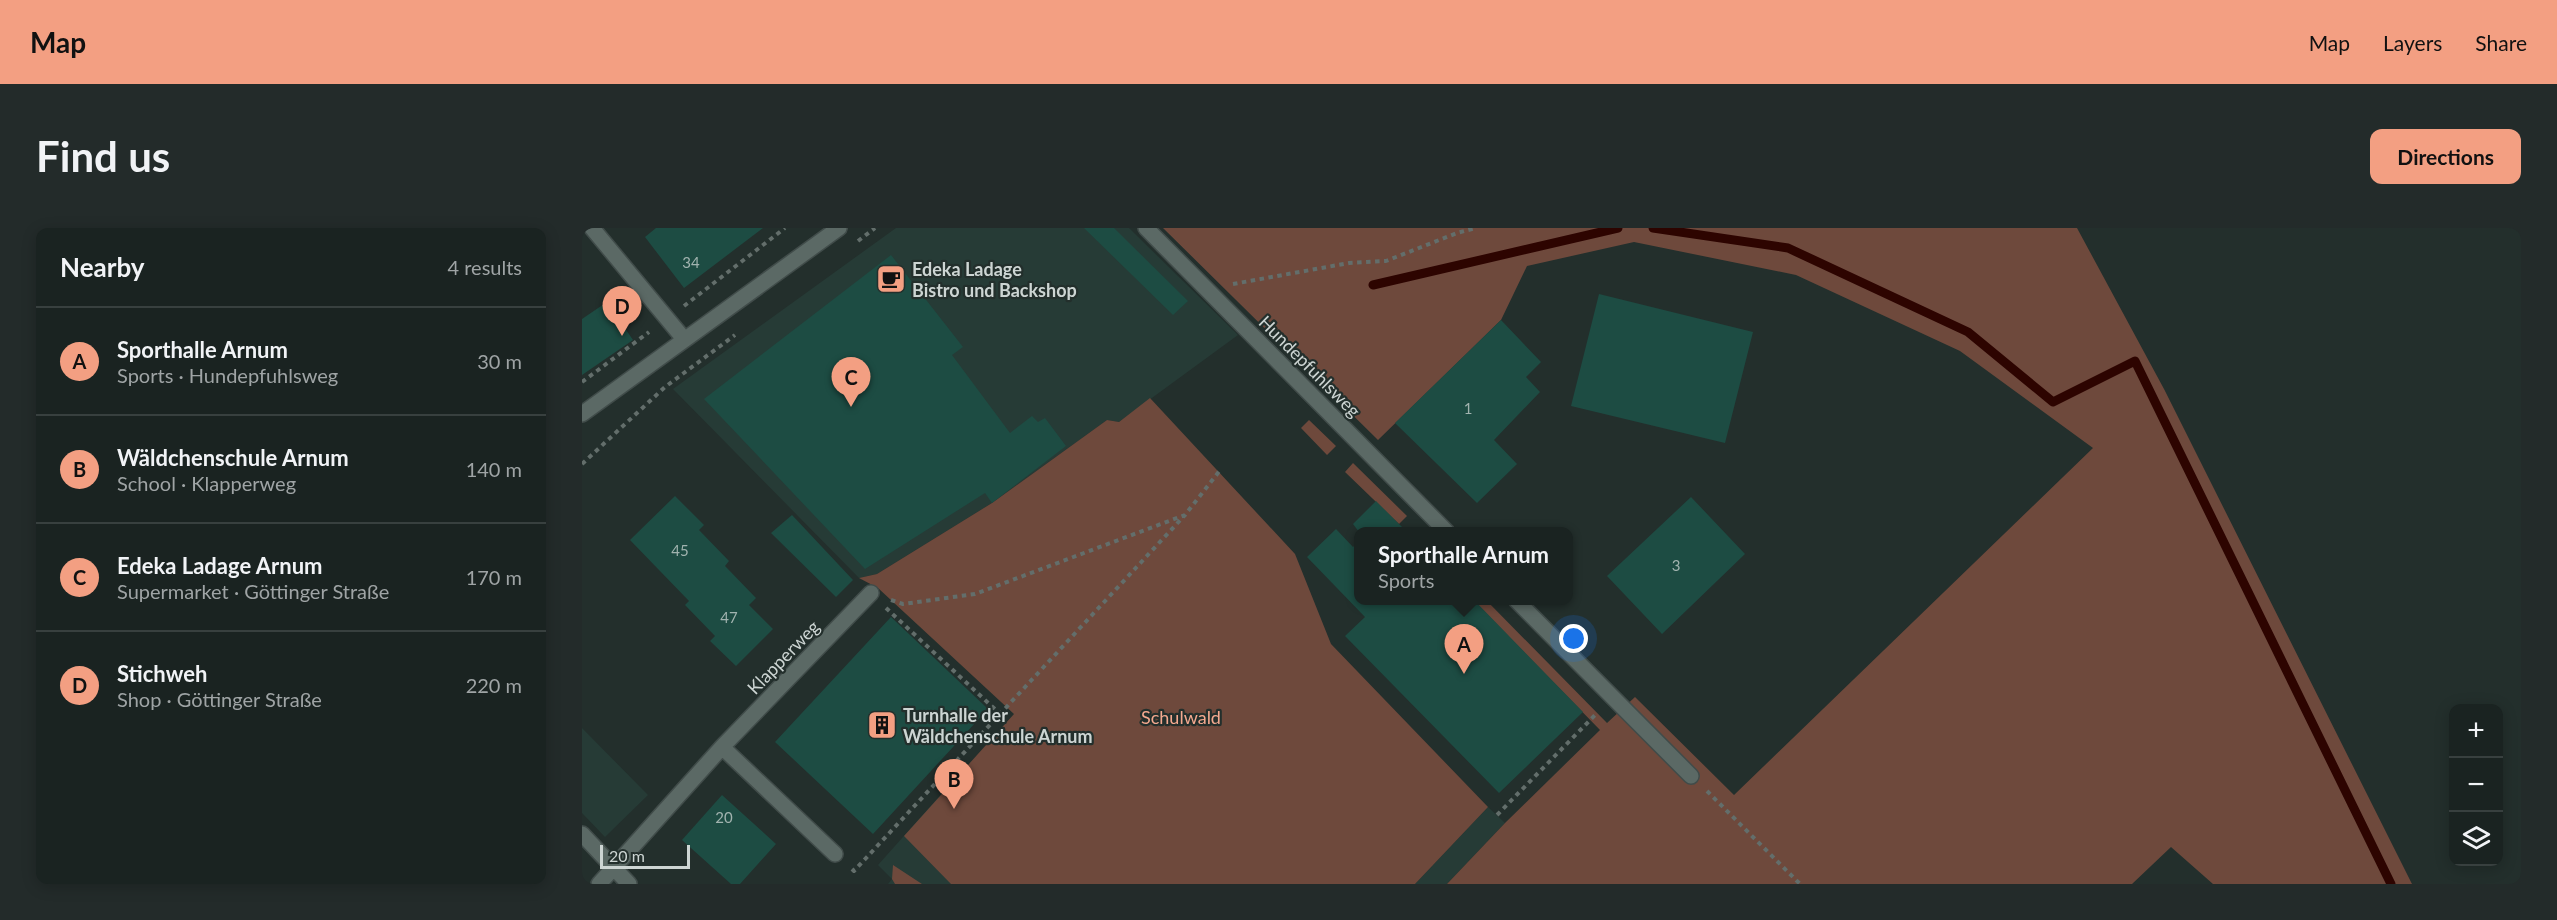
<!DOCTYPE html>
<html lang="en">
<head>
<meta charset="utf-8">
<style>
  :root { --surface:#1a2321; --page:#232b2a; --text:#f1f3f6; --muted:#9fa4a5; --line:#38403f; --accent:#f39f82 }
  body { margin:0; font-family:Lato,sans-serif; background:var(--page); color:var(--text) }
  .controls { position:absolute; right:18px; bottom:18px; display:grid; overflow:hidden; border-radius:12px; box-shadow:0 3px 15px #0003 }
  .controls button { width:54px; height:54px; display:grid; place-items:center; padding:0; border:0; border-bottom:2px solid var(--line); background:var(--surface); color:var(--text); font:30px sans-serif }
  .scale { position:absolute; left:18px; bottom:15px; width:90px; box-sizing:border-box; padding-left:6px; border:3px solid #cdd5d3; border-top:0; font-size:16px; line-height:21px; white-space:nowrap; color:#cdd5d3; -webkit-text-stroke:4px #232f2c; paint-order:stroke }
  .you { position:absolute; left:992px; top:411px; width:21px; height:21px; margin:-15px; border:4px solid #fff; border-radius:50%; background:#1a73e8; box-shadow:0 0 0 9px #1a73e833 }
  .badge { display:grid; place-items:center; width:39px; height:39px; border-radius:50%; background:var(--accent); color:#111; font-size:20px; font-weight:700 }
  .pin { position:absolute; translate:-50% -50px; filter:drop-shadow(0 2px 3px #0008) }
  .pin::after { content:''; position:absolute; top:32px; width:21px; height:18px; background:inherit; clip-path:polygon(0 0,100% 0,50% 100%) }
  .popup { position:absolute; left:772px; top:299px; width:219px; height:78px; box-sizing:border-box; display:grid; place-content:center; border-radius:12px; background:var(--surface); filter:drop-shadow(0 2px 4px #0005); font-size:20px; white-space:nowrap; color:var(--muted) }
  .popup b { font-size:22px; color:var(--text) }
  .popup::after { content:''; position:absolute; left:50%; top:100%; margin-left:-12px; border:12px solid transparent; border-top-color:var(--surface) }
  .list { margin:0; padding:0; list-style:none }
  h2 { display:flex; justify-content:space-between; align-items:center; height:78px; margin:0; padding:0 24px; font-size:26px }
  h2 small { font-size:20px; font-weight:400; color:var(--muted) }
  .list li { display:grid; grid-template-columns:39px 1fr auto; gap:18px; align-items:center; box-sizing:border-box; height:108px; padding:0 24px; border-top:2px solid var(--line) }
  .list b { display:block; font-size:22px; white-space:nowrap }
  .list p { margin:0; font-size:20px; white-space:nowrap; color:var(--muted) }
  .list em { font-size:20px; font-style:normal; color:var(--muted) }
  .icon { flex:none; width:33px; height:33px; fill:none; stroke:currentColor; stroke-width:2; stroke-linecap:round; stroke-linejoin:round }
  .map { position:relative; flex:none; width:1939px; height:656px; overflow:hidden; border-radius:12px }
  header { display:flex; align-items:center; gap:36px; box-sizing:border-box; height:84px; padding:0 30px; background:var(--accent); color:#111 }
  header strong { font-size:28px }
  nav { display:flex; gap:33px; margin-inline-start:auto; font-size:21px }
  .intro { display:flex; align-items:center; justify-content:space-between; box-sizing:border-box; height:144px; padding:0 36px }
  h1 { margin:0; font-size:42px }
  .button { padding:15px 27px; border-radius:12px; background:var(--accent); color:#111; font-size:21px; font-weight:700 }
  main { display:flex; gap:36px; padding:0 36px }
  aside { flex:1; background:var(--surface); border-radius:12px; box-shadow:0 3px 15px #0003 }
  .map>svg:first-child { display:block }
  .built { fill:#263b36 }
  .green { fill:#6e493c }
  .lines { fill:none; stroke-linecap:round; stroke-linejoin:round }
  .stream { stroke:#2d0400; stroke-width:9 }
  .building { fill:#1d4c43 }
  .minor-casing { stroke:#414c4a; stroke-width:18 }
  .path { stroke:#636e6b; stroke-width:4; stroke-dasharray:4.5 4.5; stroke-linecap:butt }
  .minor { stroke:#5b6965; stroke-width:15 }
  .labels { text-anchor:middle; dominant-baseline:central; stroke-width:4.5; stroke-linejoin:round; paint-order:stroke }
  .number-label { font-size:15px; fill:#a1b3af }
  .poi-label { font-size:18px; font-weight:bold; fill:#cdd5d3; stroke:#232f2c; text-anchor:start }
  .street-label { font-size:18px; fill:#cdd5d3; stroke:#232f2c }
  .park-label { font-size:18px; fill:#f4a98f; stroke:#232f2c }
</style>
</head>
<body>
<header>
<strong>Map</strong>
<nav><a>Map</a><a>Layers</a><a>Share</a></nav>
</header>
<div class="intro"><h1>Find us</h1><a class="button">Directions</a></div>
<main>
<aside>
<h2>Nearby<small>4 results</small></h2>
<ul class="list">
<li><span class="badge">A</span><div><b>Sporthalle Arnum</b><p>Sports · Hundepfuhlsweg</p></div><em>30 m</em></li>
<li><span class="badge">B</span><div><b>Wäldchenschule Arnum</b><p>School · Klapperweg</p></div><em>140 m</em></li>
<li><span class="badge">C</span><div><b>Edeka Ladage Arnum</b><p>Supermarket · Göttinger Straße</p></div><em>170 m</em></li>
<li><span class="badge">D</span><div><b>Stichweh</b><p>Shop · Göttinger Straße</p></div><em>220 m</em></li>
</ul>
</aside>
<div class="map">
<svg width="1939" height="656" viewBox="0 0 1939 656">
  <rect width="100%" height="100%" fill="#232f2c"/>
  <!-- built -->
  <path class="built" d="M314,0H547L656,107L537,194L525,192L410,275L295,346L277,350L91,161Z
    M0,500L66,567L23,609L0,585Z
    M370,554L446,656H306L310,651L296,637Z
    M906,579L923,595L865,656H833Z"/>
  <!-- green -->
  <path class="green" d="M581,0H1495L1582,161L1830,656H1631L1589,619L1550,656H865L923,595L1018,502L892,373H905L1025,495L1053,469L1152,567L1511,220L1378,123L1214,47L1052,14L945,38L919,92L796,212Z
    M568,170L713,326L749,416L906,579L833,656H369L322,608L432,486L296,360L277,350L295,346L410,275L525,192L537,194Z
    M727,192L754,218L745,227L719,200Z
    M771,235L825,288L817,296L763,244Z
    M311,637L340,656H313L310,651Z"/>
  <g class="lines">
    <!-- stream -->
    <path class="stream" d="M1071,0L1206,20L1386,104L1471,174L1553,133L1809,656
      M791,57L1036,0"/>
  </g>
  <!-- building -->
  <path class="building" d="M74,0H181L102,60L63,9Z
    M502,0H532L606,73L591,87Z
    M309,27L381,119L370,127L428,205L450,188L456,194L463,190L484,218L410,275L403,265L283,341L122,171Z
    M1017,66L1171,104L1143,215L989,178Z
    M25,74L51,112L0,147V91Z
    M919,92L959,134L944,149L958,164L912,212L935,236L895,275L813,195Z
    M93,268L122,297L117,302L147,333L143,338L174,370L167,377L191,401L154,438L128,413L133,408L103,377L107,373L48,312Z
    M1109,269L1163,326L1080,406L1025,348Z
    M794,273L822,301L819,304H777L771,296Z
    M210,287L271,352L254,369L189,305Z
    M754,301L771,319L777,313V372H892L1001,484L917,565L763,408L783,389L725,329Z
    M309,389L406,481L291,606L193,514Z
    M140,567L194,616L158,656H149L100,612Z"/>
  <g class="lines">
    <!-- minor casing -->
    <g class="minor-casing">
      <path id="minor" d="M10,0L102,111
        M564,0L865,304
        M0,186L257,0
        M934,372L1109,548
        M140,519L253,626
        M0,606L47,656
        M17,656L140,519L289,365"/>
    </g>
    <!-- path -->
    <path class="path" d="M276,13L293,0
      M651,56L767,35L804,33L875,5L894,0
      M102,78L203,0
      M0,154L67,104
      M0,236L83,159L153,107
      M309,372L321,376L393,366L603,287L639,241
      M304,380L417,485
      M1125,563L1218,656
      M915,587L1015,485
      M270,641L272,643L603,287"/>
    <!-- minor -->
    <use href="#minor" class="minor"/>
  </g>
  <!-- icons -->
  <defs>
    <g id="cafe-square" transform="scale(1.5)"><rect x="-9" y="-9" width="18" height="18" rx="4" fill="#f39f82" stroke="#232f2c"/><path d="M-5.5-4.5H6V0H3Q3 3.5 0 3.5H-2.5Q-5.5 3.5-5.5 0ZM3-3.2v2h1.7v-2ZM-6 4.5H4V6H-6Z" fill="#111"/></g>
    <g id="building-square" transform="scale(1.5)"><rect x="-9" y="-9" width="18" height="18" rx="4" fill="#f39f82" stroke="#232f2c"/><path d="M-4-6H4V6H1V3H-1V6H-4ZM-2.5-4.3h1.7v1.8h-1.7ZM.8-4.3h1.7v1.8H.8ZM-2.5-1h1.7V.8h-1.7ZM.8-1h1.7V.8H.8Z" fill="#111"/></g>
  </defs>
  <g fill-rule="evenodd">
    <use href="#cafe-square" x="309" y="51"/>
    <use href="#building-square" x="300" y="497"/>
  </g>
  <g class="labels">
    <!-- number labels -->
    <g class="number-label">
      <text x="109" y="34">34</text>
      <text x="886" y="180">1</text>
      <text x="98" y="322">45</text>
      <text x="1094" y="337">3</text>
      <text x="147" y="389">47</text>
      <text x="142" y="589">20</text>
    </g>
    <!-- poi labels -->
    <g class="poi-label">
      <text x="330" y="41">Edeka Ladage<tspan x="330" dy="21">Bistro und Backshop</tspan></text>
      <text x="321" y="487">Turnhalle der<tspan x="321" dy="21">Wäldchenschule Arnum</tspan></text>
    </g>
    <!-- street labels -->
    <g class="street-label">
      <text transform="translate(728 138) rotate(45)">Hundepfuhlsweg</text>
      <text transform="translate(201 429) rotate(-46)">Klapperweg</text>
    </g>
    <!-- park labels -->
    <g class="park-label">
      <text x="599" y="489">Schulwald</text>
    </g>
  </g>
</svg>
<div class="controls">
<button>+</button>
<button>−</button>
<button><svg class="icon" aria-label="layers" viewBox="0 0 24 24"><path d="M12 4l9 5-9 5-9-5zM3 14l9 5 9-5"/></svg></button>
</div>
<div class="scale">20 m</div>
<div class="you"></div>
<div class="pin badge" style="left:882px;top:446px">A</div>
<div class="popup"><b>Sporthalle Arnum</b>Sports</div>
<div class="pin badge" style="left:372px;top:581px">B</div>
<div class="pin badge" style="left:269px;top:179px">C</div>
<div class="pin badge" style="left:40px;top:108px">D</div>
</div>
</main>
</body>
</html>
